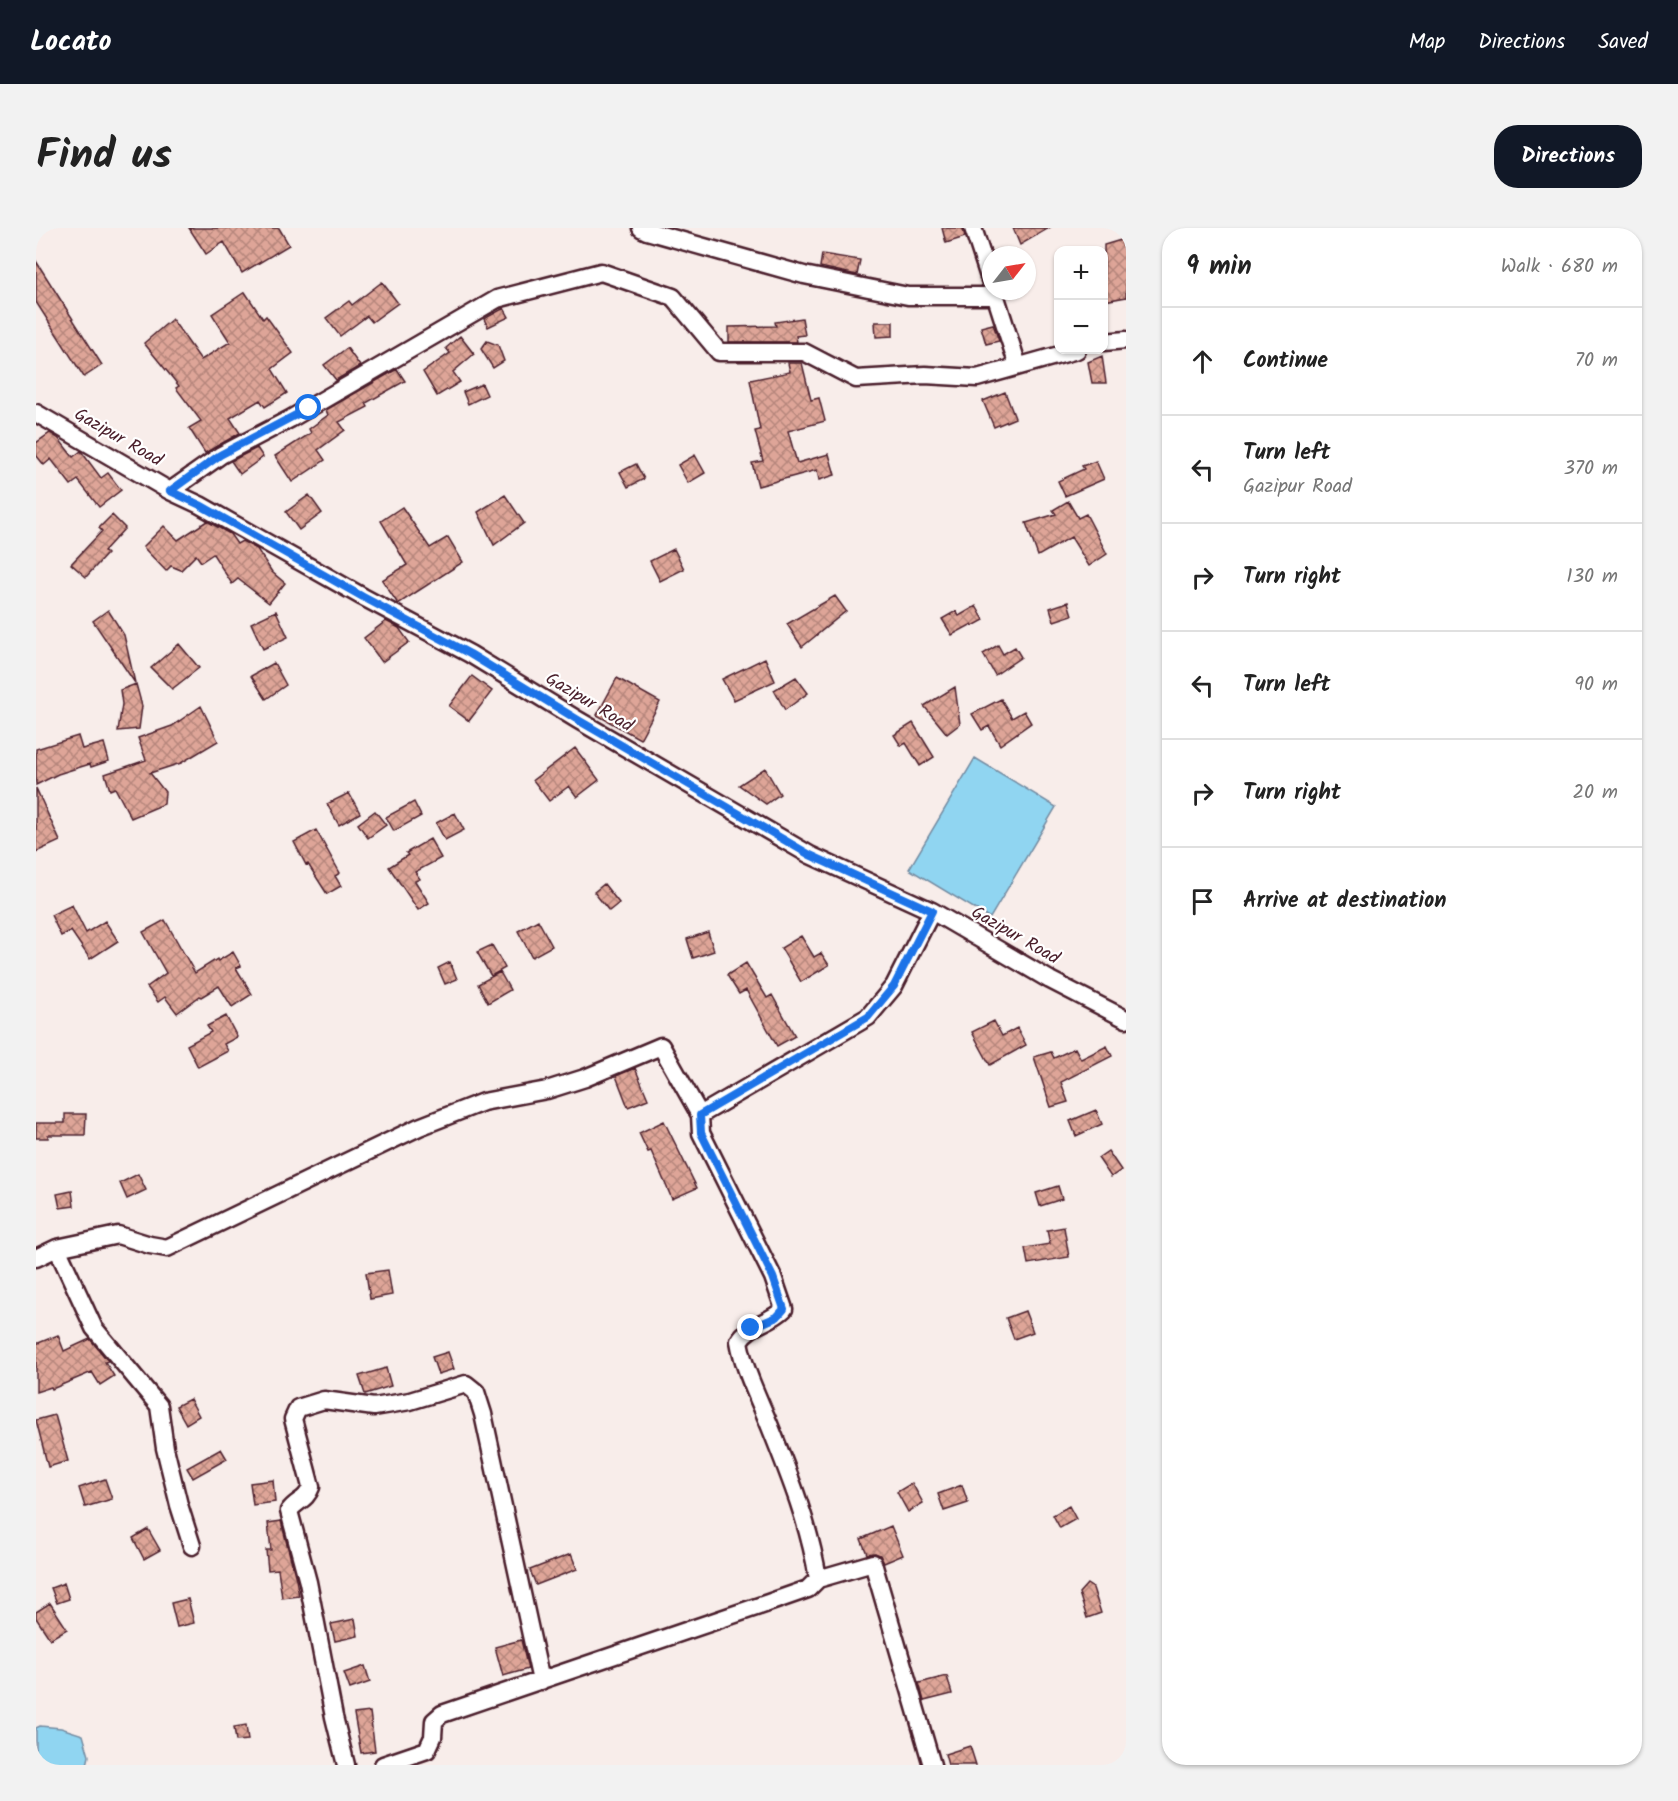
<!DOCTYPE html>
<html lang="en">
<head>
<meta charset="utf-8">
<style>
  :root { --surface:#fff; --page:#f2f2f2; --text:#222; --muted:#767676; --line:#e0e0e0; --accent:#111827 }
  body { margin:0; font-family:Kalam,sans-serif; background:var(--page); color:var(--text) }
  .controls { position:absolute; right:18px; top:18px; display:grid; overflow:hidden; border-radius:12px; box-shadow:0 2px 4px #0004 }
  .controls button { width:54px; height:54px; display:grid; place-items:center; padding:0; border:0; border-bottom:2px solid var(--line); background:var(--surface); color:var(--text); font:30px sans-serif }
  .compass { position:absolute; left:946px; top:18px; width:54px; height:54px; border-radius:50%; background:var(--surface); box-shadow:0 2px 4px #0004; rotate:59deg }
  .stop { position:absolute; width:18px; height:18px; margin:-14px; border:4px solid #1a73e8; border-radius:50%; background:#fff }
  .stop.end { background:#1a73e8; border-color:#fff; box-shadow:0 2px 6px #0008 }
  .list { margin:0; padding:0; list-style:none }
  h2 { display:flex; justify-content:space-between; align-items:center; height:78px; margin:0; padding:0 24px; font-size:26px }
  h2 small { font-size:20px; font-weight:400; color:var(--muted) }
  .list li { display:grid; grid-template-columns:39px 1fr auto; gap:18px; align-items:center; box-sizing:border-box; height:108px; padding:0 24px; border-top:2px solid var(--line) }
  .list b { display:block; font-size:22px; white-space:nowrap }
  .list p { margin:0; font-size:20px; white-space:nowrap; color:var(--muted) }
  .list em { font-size:20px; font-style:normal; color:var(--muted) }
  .icon { flex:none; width:33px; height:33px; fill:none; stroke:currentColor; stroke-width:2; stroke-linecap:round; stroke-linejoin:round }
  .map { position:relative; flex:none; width:1090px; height:1537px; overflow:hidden; border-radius:24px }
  header { display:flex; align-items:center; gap:36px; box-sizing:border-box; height:84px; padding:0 30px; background:var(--accent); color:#fff }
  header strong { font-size:28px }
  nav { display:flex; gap:33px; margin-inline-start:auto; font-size:21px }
  .intro { display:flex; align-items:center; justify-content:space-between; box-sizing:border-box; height:144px; padding:0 36px }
  h1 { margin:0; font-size:42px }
  .button { padding:15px 27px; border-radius:24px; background:var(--accent); color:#fff; font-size:21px; font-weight:700 }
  main { display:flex; gap:36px; padding:0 36px }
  aside { flex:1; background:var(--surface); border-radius:24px; box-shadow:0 2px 4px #0004 }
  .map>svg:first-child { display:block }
  .water { fill:#90d5f1; stroke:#748ca2; stroke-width:1.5 }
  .building { fill:url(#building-cross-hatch); stroke:#4a1f2b; stroke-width:1.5 }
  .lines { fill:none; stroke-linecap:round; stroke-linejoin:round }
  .minor-casing { stroke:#4a1f2b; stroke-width:21 }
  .minor { stroke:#fff; stroke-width:16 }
  .route { stroke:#1a73e8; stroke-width:8 }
  .labels { text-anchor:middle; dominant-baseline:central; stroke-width:4.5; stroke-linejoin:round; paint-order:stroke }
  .street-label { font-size:18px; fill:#4a1f2b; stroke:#fff }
</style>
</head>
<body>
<header>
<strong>Locato</strong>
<nav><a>Map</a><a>Directions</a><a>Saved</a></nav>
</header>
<div class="intro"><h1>Find us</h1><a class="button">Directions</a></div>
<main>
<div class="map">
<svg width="1090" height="1537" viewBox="0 0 1090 1537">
  <defs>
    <pattern id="building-cross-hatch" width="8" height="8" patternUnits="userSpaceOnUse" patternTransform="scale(1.5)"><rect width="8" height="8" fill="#dea598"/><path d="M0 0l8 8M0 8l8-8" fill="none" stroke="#b6867c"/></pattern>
  </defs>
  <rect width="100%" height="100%" fill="#f8edea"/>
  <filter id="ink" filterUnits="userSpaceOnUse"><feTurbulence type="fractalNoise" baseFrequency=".0167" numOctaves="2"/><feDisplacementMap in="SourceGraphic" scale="12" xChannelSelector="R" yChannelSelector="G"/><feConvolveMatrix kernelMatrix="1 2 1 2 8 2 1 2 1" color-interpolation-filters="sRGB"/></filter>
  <g filter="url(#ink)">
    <!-- water -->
    <path class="water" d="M939,530L1020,579L954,690L873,641Z
      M4,1498L25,1500L47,1507L53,1528L51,1537H0V1500Z"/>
    <!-- building -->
    <path class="building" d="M153,0H243L253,17L206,45L188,14L170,26Z
      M906,0H927L929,9L910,15Z
      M977,0H1013L984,17Z
      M1085,12L1090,27V69L1068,73V17Z
      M786,26L824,32L821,47L784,39Z
      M0,33L66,137L48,149L0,74Z
      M346,54L362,75L336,94L331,88L304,108L290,90L313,73L316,77Z
      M209,64L227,91L230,88L257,125L236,141L251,165L229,179L224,172L194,190L204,205L169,225L153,200L165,193L140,160L143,158L108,115L136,91L165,132L194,114L176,86Z
      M468,80L473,89L452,99L448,91Z
      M766,90L769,107L760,108L761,114H693V99L740,98L739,94Z
      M839,94H857V108L840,109Z
      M957,96L963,113L950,116L945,99Z
      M424,108L438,126L417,144L424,154L401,168L387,144L414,125L410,120Z
      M451,113L462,117L468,133L457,140L445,121Z
      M311,120L324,138L300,152L288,137Z
      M1066,128L1070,155H1056L1052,134Z
      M752,135H766L775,172L783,170L789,193L752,203L761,235L793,226L799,247L783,252L781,242L722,258L716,235L727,233L719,203L724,202L714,152L754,144Z
      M361,141L369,153L330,175L332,179L303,194L309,202L282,222L289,232L256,254L239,228L275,205L273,201L292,187L290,182Z
      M446,156L451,167L432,176L427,164Z
      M969,164L979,190L958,199L947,173Z
      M14,205L23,211L37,229L45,223L65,250L72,245L85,262L63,279L42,252L35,257L15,231L8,237L0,227V215Z
      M221,220L227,229L204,246L195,233Z
      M659,227L669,245L652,255L642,237Z
      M1060,233L1068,251L1029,268L1022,253L1048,241L1046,238Z
      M600,236L608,251L592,259L584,244Z
      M273,267L286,285L263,302L250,284Z
      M469,267L488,295L458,317L442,284Z
      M1032,273L1042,290L1050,286L1071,326L1053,338L1035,309L1002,328L990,295L1020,286L1017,282Z
      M366,279L394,320L412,309L427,334L362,376L346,352L371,337L345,293Z
      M76,287L89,300L68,323L71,326L50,349L35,336L66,303L63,300Z
      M171,293L194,306L201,316L206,313L221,321L236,344L249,355L233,375L202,351L196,356L177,326L165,334L160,327L145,342L135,338L130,343L107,319L128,298L142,312Z
      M638,321L648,341L624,353L614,333Z
      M799,368L810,383L766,419L751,396Z
      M1032,374L1036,387L1018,393L1014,380Z
      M940,378L948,392L937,398L936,396L916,407L906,391L920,383L923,388Z
      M72,382L88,407L99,455L57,393Z
      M240,383L252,409L227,421L215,395Z
      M350,393L363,400L373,414L346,434L328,410Z
      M143,416L163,440L136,461L115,440Z
      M962,417L967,426L979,419L985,429L959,447L947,426Z
      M729,430L739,453L698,472L686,451Z
      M238,435L250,457L230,471L215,448Z
      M436,448L456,463L433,493L413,478Z
      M760,449L772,465L749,482L738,462Z
      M581,450L624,474L604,511L561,487Z
      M100,456L106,478L103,501L82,503L86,476L84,462Z
      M919,459L924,496L911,506L888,478Z
      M965,471L976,490L988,483L995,495L964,517L953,498L946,502L936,486Z
      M165,478L182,513L145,535L114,545L129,564L128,576L95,590L79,560L74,562L69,546L110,532L102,510L136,498Z
      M877,495L898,529L884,538L870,515L865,518L858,507Z
      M42,508L46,521L68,515L73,533L55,539L54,536L22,546L0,557V521Z
      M539,520L563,552L541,569L533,558L513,573L497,552Z
      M729,540L744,566L730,576L703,557Z
      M0,560L24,613L0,624Z
      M313,565L324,585L303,597L291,576Z
      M378,574L385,588L358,603L350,589Z
      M339,583L350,597L332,610L322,596Z
      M419,585L428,602L409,612L400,595Z
      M280,602L304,645L299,648L305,658L291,666L272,636L270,637L258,614Z
      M394,611L405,630L379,644L384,651L379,653L393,675L382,682L353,639L372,627L370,625Z
      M568,656L583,675L573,683L558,664Z
      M36,677L50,705L69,693L82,713L54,731L35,703L25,708L15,687Z
      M129,692L159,745L181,731L182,733L197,724L205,738L200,740L216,766L196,779L183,758L165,769L164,768L141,785L129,769L122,774L111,759L130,745L107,704Z
      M502,692L516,718L496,729L482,703Z
      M672,704L678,723L657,730L651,711Z
      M765,708L778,729L785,725L793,737L765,754L745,720Z
      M456,717L469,740L455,748L441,724Z
      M414,734L421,751L409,756L402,740Z
      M710,735L731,770L736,767L759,808L741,818L710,762L703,766L691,747Z
      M464,744L474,762L452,775L442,756Z
      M190,788L201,809L188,816L192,823L162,839L151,817L175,804L171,798Z
      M958,793L966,808L981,800L990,817L954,837L936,804Z
      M1071,818L1076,828L1025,854L1032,874L1015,879L998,829L1015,824L1018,830L1039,820L1045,831Z
      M599,840L612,871L592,879L580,848Z
      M1060,882L1066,896L1040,908L1034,893Z
      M29,886H50L49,907H12V910H0V895H29Z
      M628,893L661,960L636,971L615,923L612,924L603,905Z
      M1072,923L1085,942L1075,949L1062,930Z
      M102,946L110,962L91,971L84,955Z
      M1022,958L1026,971L1004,978L1000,965Z
      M36,963L38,978L24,980L21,966Z
      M1028,999L1033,1029L992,1036L989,1020L1014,1016L1011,1002Z
      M352,1042L356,1067L334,1071L330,1045Z
      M989,1083L997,1104L978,1111L970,1090Z
      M22,1107L28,1123L54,1111L72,1133L69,1134L78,1148L64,1157L56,1144L16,1161L15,1159L0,1164V1116Z
      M412,1124L418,1141L402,1146L396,1129Z
      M350,1140L355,1158L329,1166L323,1148Z
      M154,1171L163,1188L150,1196L140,1178Z
      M19,1187L32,1233L12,1239L0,1192Z
      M185,1221L191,1231L157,1250L151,1240Z
      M69,1251L76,1271L49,1279L43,1260Z
      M237,1252L239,1274L217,1277L214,1255Z
      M876,1255L887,1275L872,1284L861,1264Z
      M926,1257L932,1275L908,1283L902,1266Z
      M1033,1278L1040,1291L1024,1300L1017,1287Z
      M245,1293L260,1351L263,1368L246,1370L242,1341L232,1342L230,1322H235L232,1295Z
      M855,1298L867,1327L848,1335L844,1327L839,1325L831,1326L825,1311Z
      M112,1301L124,1322L108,1331L97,1310Z
      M535,1326L541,1341L500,1357L494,1342Z
      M28,1355L33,1371L21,1375L15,1360Z
      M1051,1356L1057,1360L1065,1385L1051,1390L1043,1365Z
      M152,1371L158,1395L141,1399L135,1375Z
      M14,1375L31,1401L14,1411L0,1390V1384Z
      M319,1391L322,1408L299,1413L295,1396Z
      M485,1412L492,1441L467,1448L459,1419Z
      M329,1438L334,1454L314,1461L308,1445Z
      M911,1448L916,1466L888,1473L883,1455Z
      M334,1484L339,1523L325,1525L318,1486Z
      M210,1497L212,1512L200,1513L198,1499Z
      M934,1518L940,1537H912L909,1526Z"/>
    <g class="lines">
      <!-- minor casing -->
      <g class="minor-casing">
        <path id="minor" d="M605,0L611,3L768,47L872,68H959
          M937,0L955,55
          M958,63L982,138
          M1068,114L1090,112
          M0,185L134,263L164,277L327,369L434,426L542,492L774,627L896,683L1014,752L1090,791
          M134,263L185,227L254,191L461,71L565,44L637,69L683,124H768L820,151L889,147L941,150L1041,122
          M21,1020L58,1100L123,1178L129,1220L143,1277L156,1318
          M0,1030L21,1020L82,1007L114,1017L131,1020L383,899L447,874L511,862L549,850L625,818L664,887
          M782,1351L837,1335L896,1537
          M310,1537L298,1489L272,1354L253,1283C261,1272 270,1273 275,1259L257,1191L262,1180L288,1172L338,1179L374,1173L430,1156L440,1164L447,1186L505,1453
          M347,1537L391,1522L397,1509L398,1493L406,1486L732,1375L772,1361L782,1351C774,1298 753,1246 733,1196C722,1169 708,1142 703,1113C713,1096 734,1095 748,1081L737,1049L665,905L664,887L832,789L858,758L896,683"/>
      </g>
      <!-- minor -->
      <use href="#minor" class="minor"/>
    </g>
  </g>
  <g class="lines" filter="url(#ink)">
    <!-- route -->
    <path class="route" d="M273,180L184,227L134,263L164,277L327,369L434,426L542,492L774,627L896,683L858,758L832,789L664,887L665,905L737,1049L748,1081L741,1089L715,1100"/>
  </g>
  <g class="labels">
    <!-- street labels -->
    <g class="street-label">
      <text transform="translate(82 210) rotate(30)">Gazipur Road</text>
      <text transform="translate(553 475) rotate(31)">Gazipur Road</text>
      <text transform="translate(979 708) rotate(30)">Gazipur Road</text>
    </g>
  </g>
</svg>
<div class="controls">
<button>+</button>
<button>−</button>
</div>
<svg class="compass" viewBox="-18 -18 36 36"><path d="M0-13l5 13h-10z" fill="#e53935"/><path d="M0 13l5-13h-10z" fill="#767676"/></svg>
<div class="stop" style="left:273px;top:180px"></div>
<div class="stop end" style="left:715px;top:1100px"></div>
</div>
<aside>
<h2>9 min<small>Walk · 680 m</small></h2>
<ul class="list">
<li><svg class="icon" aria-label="ahead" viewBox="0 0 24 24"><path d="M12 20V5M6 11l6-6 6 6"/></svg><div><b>Continue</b></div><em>70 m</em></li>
<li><svg class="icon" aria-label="left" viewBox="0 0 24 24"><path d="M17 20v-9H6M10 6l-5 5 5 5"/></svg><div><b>Turn left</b><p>Gazipur Road</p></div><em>370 m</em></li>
<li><svg class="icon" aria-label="right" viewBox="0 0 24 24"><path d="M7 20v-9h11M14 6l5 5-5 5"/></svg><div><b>Turn right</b></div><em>130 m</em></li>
<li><svg class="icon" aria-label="left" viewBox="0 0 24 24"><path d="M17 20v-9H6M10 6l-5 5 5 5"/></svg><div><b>Turn left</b></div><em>90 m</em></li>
<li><svg class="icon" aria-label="right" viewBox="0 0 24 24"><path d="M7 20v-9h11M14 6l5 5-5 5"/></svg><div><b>Turn right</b></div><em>20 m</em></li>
<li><svg class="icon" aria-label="arrive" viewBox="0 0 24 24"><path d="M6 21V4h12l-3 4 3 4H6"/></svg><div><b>Arrive at destination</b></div></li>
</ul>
</aside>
</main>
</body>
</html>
